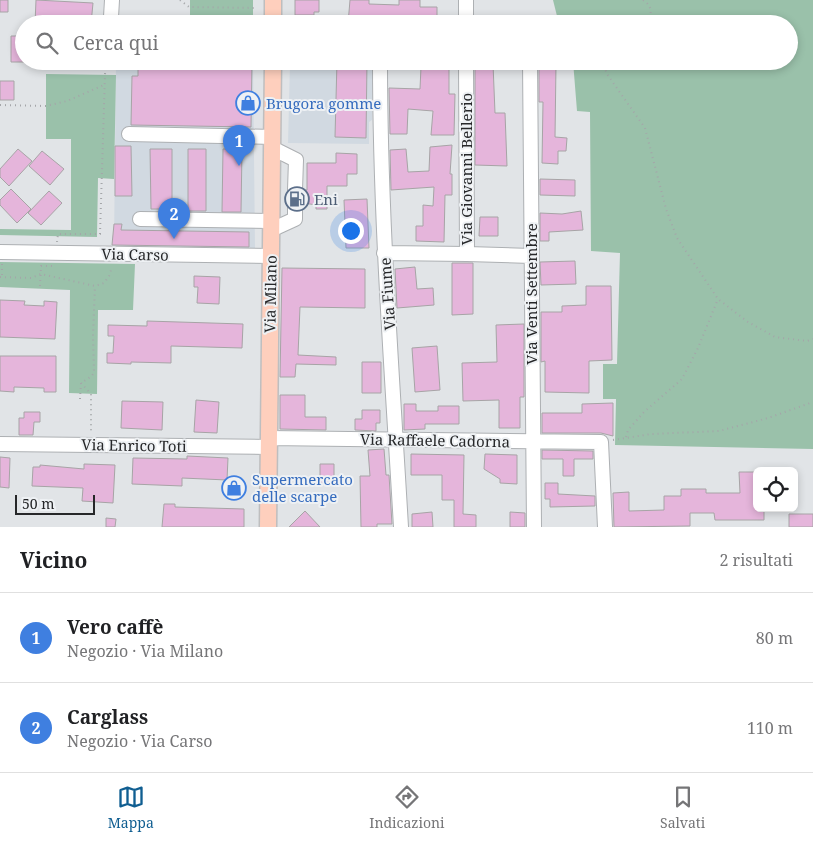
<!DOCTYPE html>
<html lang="it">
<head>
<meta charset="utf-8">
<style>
  :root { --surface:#fff; --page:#f2f2f2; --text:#202124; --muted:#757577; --line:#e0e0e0; --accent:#105e91 }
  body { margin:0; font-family:"Noto Serif",serif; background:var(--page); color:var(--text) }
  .controls { position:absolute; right:15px; bottom:15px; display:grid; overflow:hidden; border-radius:8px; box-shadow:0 2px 8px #0003 }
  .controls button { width:45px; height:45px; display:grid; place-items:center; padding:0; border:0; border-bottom:1px solid var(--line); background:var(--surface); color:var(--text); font:25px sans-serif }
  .scale { position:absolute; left:15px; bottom:12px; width:80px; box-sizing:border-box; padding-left:5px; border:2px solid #262729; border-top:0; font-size:14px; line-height:18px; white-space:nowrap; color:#262729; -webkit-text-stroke:4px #eef1f4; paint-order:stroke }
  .you { position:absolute; left:350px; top:230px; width:18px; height:18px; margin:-12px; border:4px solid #fff; border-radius:50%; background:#1a73e8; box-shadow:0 0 0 8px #1a73e833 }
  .badge { display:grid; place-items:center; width:32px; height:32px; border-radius:50%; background:var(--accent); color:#fff; font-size:16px; font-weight:700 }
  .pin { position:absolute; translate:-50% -41px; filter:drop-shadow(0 1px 2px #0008) }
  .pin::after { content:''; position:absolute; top:26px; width:18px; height:15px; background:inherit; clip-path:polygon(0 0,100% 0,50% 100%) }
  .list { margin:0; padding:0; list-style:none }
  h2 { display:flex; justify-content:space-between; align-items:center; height:65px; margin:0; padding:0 20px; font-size:21px }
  h2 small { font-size:16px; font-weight:400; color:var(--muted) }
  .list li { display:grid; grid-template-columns:32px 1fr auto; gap:15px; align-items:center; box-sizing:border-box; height:90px; padding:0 20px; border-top:1px solid var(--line) }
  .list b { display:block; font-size:19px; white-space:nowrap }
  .list p { margin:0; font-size:16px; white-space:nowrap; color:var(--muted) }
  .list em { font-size:16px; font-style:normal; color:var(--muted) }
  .icon { flex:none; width:28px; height:28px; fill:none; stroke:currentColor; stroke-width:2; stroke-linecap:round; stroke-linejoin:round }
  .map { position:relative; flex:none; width:813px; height:527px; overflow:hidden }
  .search { position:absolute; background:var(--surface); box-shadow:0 2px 8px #0003; left:15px; right:15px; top:15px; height:55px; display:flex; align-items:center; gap:12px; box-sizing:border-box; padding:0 18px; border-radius:28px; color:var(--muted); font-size:19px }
  .sheet { height:245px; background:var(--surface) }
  nav { display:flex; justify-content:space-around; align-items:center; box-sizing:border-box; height:70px; border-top:1px solid var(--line); background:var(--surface); font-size:14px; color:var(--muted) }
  nav a { display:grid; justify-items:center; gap:2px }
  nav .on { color:var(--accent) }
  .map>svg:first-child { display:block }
  .built { fill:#d1d9e1 }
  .green { fill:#9ac1aa }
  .building { fill:#e5b5db; stroke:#a7a4a6 }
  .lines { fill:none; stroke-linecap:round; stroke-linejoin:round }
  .minor-casing { stroke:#adb0b3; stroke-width:16 }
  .major-casing { stroke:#bebebf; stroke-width:19 }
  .path { stroke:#a4a6a9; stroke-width:2; stroke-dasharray:1 4; stroke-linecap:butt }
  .minor { stroke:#fff; stroke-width:14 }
  .major { stroke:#fecfbd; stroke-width:16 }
  .labels { text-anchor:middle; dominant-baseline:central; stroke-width:4; stroke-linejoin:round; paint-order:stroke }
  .shop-label { font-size:15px; fill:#366cbe; stroke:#eef1f4; text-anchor:start }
  .street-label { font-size:15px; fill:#262729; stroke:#eef1f4 }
  .service-label { font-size:15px; fill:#4e5e75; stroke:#eef1f4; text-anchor:start }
</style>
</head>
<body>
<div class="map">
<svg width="813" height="527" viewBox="0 0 813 527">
  <rect width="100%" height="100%" fill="#e1e4e7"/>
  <!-- built -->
  <path class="built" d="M116,61H253L255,249L114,245Z
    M293,61H372V120L369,122V144L288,143L290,64Z"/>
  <!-- green -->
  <path class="green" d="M190,0H253V24H190Z
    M553,0H813V449L615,445L616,399H603V364H617L620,253L591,251L590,112L577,111L573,61H789V24H559Z
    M46,74L116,75L114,179L98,178L97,237L0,235V229L71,230V139H46Z
    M0,262L135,264L133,310H98L97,394L69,393L70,290L0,287Z"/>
  <!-- building -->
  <path class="building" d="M0,0H8V12H0Z
    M36,0L93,3L91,24L46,22V24H35Z
    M295,0H319V12H314V15H295Z
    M350,0H369V4L399,5V0H420V7H437V24H348Z
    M476,16H512V24H476Z
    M11,36H24V62H11Z
    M138,61H252L251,127L131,125L132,76H138Z
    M337,61H367L366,138L335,137Z
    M493,64L495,113H505L507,166L475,165V65Z
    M539,64H556L555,137L567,138L566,151H558V164L542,163L543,102H539Z
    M421,67L449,68V94H455L454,135H431L433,111L408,109L407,134H390L389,88L420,89Z
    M0,81H14V100H0Z
    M452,145L450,174H452V195H445L444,242L416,241V226H423V205L433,206L434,187L391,190L390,150L406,149L408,172L429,171L430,147Z
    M115,146H131L132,196H115Z
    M18,149L32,161L9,186L0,177V169Z
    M150,149H172V209H151Z
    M188,149H206V211H188Z
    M223,149H242L241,212H222Z
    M42,151L64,169L50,185L29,166Z
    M336,153L357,154V174H347V186H327V209H316V205L304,203L301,196L304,190H307V163H336Z
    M540,179L575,180V196L540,195Z
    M11,189L31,209L17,223L0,205V200Z
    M49,191L62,203L41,225L28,213Z
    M367,199L369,248H346L344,200Z
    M581,211L583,230L549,232V241H540V213L562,214Z
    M480,217H498V236H479Z
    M114,224H122L121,230L249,232V247L112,245Z
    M575,261L576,284L541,285L540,262Z
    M452,263H473V314L452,315Z
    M415,267L417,289L433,288L434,305L397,308L395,269Z
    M282,268L365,269V308L300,307L298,355L336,357V365L296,364L295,377H280Z
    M194,276L220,277L219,304L197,303L198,287H194Z
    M586,286H611L612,360L589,361V393L545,392V361L541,362V312H562V306L586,305Z
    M0,300L25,301L24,305L44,306V301L57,302L55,339L0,337Z
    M147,321L243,324L242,348L171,346V363L131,362V364L107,363V353H113L114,336H108V325L147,326Z
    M524,324V397H520V428H499V400L463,401L462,363L497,362L496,325Z
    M437,346L440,390L415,392L412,348Z
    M0,356H56V392H44V388L14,387V392L0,391Z
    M362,362H381V393H362Z
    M280,395H305V417H326V430L280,429Z
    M196,400L219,402L217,433L194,432Z
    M122,401L163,402L162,430L121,428Z
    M613,403V436L601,433H542V413H582V404Z
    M404,404H416V411H438V406H459V424H425V429L404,430Z
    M362,410H380V423H376V431L355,430V419H362Z
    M24,412H40V422H34L33,435H19V418H24Z
    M384,449L386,475H389L392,524H377V527H361L360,476H370L368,450Z
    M542,450L593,451V459H574V476H563V459H542Z
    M411,454L464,455L463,514L476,515V527H454V500H442V475H411Z
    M485,454L517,455V484L500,483V479L484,469Z
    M187,456L228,458L227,480L182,478V486L132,484L133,458L187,459Z
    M0,457L10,458L9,488L0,487Z
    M84,464L115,465L113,503L82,501L83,488L32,486L33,467H40V465L84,469Z
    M320,464H334V483H320Z
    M739,472H757V508H764V520H715L714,513H690V526L614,527L613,493L629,492V511L664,510V496H681V489H706V493H740Z
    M545,483H558V494L595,496V506L550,507V499H545Z
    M164,504H175V507L244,509V527H162Z
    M305,511L320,527H289Z
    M432,512L433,527H412V514Z
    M510,512L525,513V527H510Z
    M789,514H813V527H789Z
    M106,518L116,519L115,527H106Z"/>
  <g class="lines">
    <!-- minor casing -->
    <g class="minor-casing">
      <path id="minor" d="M111,17L112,0
        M466,24V0
        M380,61C380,217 392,372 401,527
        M530,61L534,527
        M129,134L272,137
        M272,148L296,160L295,190
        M140,219L271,221
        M271,230L295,219V203
        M0,252L271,256
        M384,253L467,254L466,61
        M467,254L531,256
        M268,438L601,442L605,527
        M0,444L268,447"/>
    </g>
    <!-- major casing -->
    <g class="major-casing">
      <path id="major" d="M273,24V0
        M268,527L273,61"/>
    </g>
    <!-- path -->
    <path class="path" d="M180,0L189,7L256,8
      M643,0C653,6 652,15 647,24
      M602,61L607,74L645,128L666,209L677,238L718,299L748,322L775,337L807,341L813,339
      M0,105L46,106L67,101L104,85
      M57,242L58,234H100L105,74L106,68L110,65
      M2,264V277
      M0,277L31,278L41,274L95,286L104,283L109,276L112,267
      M40,286L41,266H52
      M81,383L91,394V432
      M80,399L81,383L92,376L94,372L93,336L95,286
      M626,437L628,430L644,412L682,379L698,348L718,299
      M613,440L651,434L719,431L768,418L813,402"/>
    <!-- minor -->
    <use href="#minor" class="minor"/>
    <!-- major -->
    <use href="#major" class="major"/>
  </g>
  <!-- icons -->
  <defs>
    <g id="shop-ring" transform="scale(1.25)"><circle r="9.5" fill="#eef1f4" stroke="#3f7fe0" stroke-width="1.5"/><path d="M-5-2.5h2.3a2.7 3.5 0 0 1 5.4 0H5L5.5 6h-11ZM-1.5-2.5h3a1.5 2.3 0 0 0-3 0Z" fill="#3f7fe0"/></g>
    <g id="fuel-ring" transform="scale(1.25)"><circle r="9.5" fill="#eef1f4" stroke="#5c6f8a" stroke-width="1.5"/><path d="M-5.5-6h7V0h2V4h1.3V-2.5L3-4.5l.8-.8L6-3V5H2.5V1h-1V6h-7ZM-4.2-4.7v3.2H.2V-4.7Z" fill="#5c6f8a"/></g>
  </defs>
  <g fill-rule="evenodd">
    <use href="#shop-ring" x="248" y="103"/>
    <use href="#fuel-ring" x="297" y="199"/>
    <use href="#shop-ring" x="234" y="488"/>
  </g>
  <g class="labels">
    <!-- shop labels -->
    <g class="shop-label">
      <text x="266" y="103">Brugora gomme</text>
      <text x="252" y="479">Supermercato<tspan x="252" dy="17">delle scarpe</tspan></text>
    </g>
    <!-- street labels -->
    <g class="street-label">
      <text transform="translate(466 169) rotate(-90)">Via Giovanni Bellerio</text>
      <text transform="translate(135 254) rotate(1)">Via Carso</text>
      <text transform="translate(270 294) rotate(-89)">Via Milano</text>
      <text transform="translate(387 294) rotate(-94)">Via Fiume</text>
      <text transform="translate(531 294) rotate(-90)">Via Venti Settembre</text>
      <text transform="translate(435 440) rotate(1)">Via Raffaele Cadorna</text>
      <text transform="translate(134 445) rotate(1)">Via Enrico Toti</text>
    </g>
    <!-- service labels -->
    <g class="service-label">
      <text x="314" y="199">Eni</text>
    </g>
  </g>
</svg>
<div class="controls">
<button><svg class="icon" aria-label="locate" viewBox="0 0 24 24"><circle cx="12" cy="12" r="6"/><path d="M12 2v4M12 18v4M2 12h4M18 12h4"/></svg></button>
</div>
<div class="scale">50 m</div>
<div class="you"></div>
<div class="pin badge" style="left:239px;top:166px;background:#3f7fe0">1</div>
<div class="pin badge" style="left:174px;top:239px;background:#3f7fe0">2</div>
<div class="search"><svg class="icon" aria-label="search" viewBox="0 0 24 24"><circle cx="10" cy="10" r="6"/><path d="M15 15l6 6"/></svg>Cerca qui</div>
</div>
<section class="sheet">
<h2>Vicino<small>2 risultati</small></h2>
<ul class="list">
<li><span class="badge" style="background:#3f7fe0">1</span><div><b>Vero caffè</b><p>Negozio · Via Milano</p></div><em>80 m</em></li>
<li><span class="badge" style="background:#3f7fe0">2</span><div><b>Carglass</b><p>Negozio · Via Carso</p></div><em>110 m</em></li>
</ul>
</section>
<nav>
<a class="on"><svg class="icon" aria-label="map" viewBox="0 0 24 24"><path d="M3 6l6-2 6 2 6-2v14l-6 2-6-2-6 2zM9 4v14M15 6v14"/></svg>Mappa</a>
<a><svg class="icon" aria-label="directions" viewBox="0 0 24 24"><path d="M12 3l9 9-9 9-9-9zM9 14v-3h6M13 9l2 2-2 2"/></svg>Indicazioni</a>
<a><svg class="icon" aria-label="saved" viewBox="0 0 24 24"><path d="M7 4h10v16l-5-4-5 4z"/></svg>Salvati</a>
</nav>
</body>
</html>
